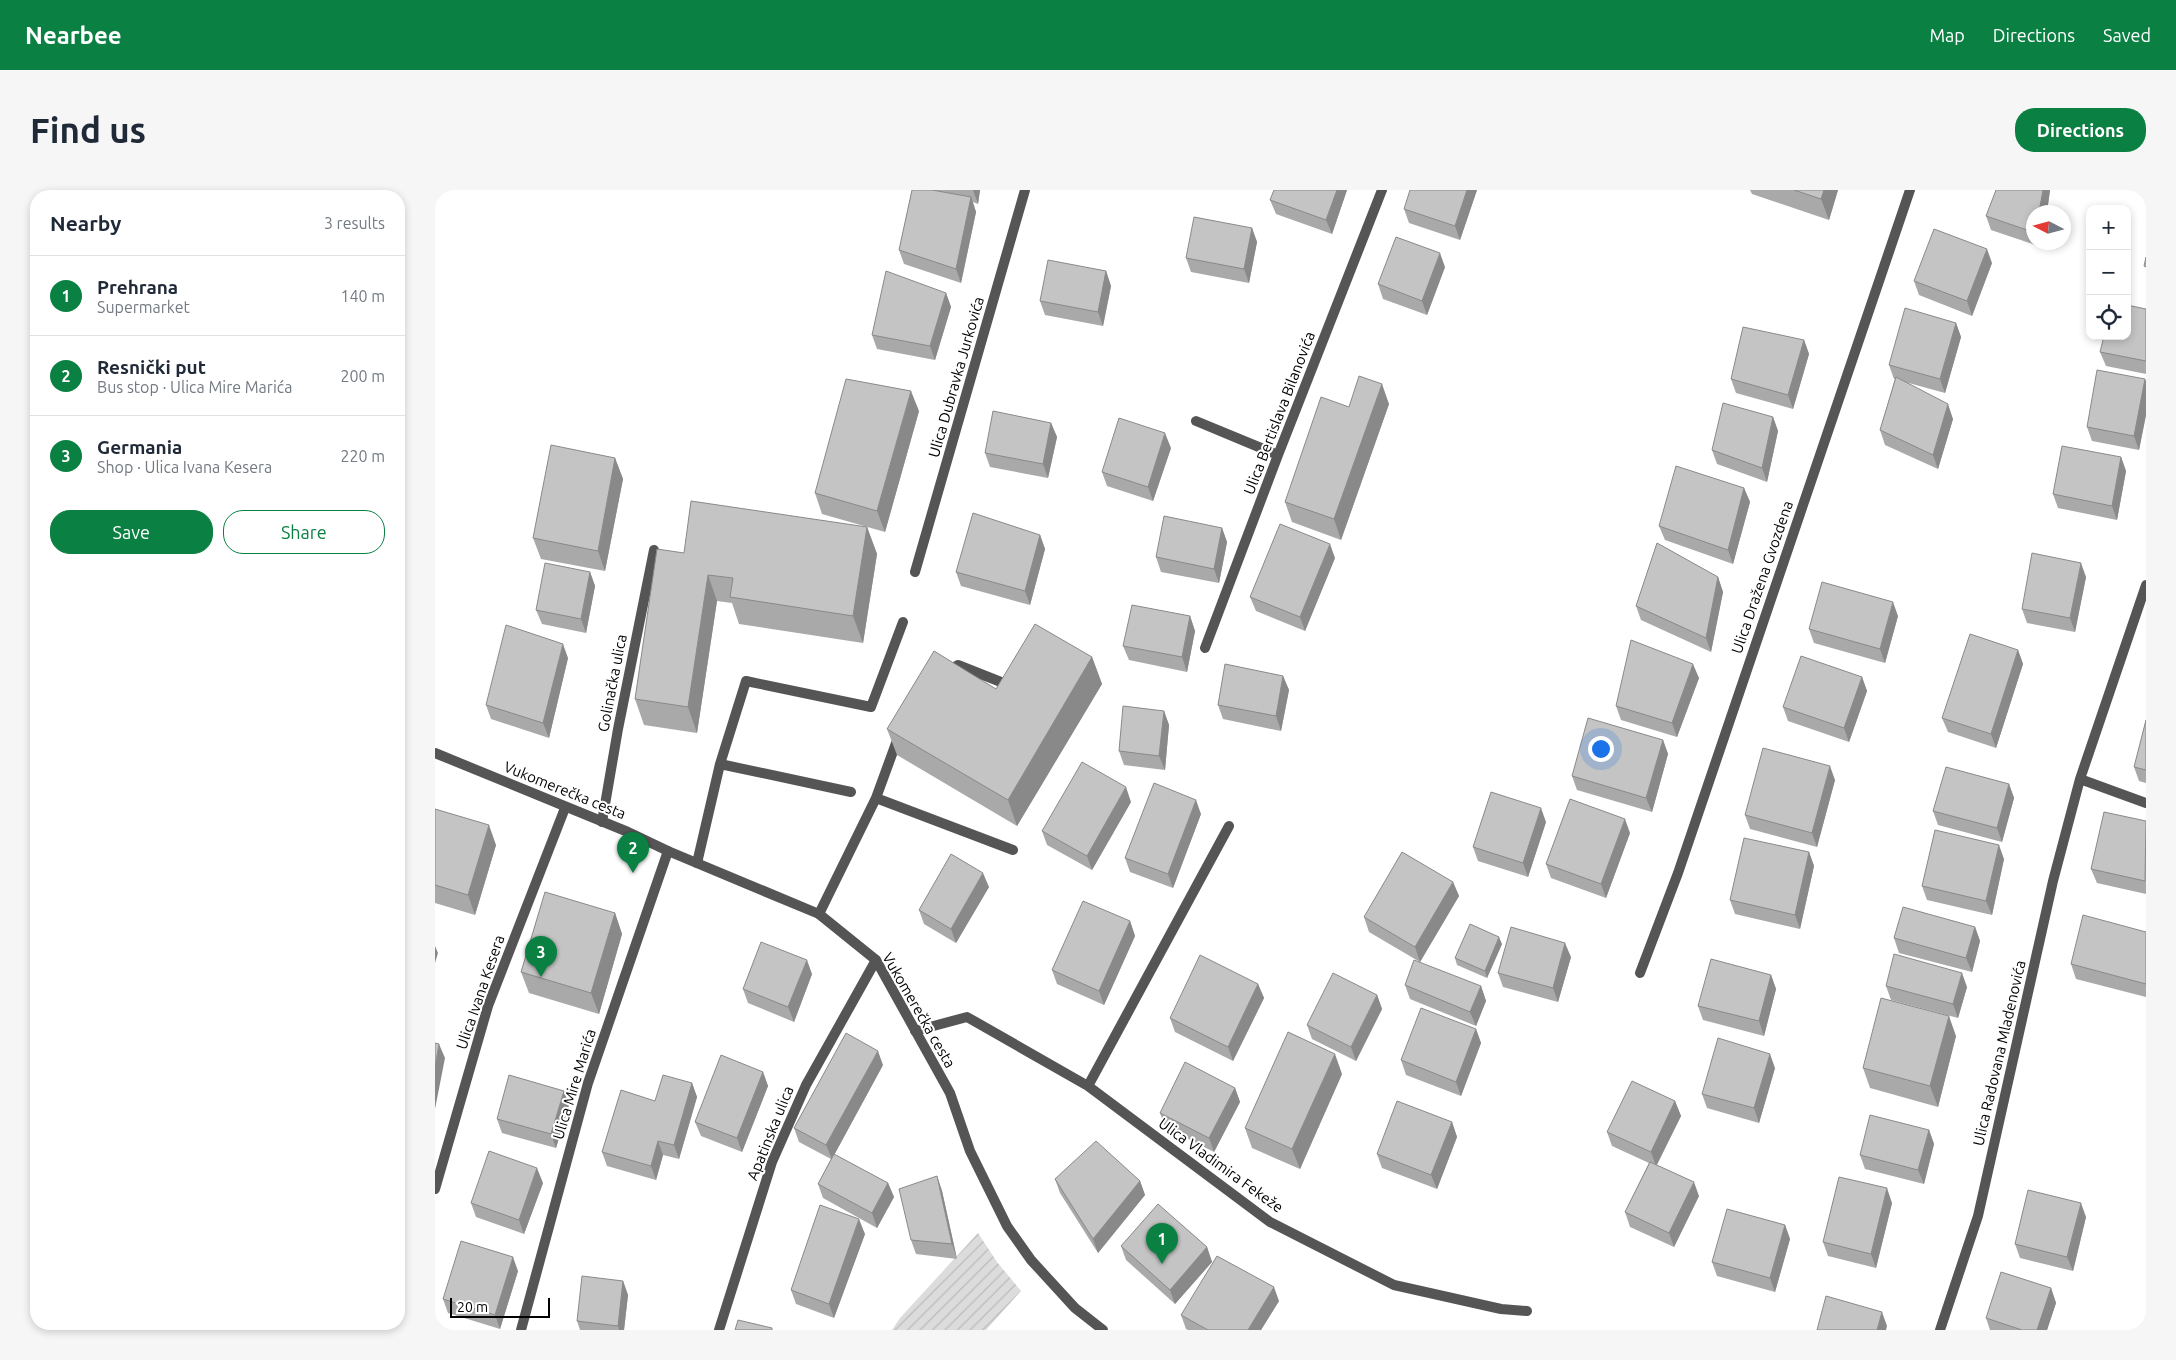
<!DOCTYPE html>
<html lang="en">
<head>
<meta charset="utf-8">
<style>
  :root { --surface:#fff; --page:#f6f6f7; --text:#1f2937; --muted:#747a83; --line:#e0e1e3; --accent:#0b8043 }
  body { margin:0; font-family:Ubuntu,sans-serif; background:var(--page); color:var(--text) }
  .controls { position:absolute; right:15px; top:15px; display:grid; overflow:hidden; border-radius:10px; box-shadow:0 2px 8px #0003 }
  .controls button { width:45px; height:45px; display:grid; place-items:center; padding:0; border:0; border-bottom:1px solid var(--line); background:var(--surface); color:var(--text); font:25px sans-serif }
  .compass { position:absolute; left:1591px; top:15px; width:45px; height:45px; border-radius:50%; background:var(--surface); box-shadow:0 2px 8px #0003; rotate:276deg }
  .scale { position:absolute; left:15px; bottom:12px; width:100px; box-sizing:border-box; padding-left:5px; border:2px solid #000; border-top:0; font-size:14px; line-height:18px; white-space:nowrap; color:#000; -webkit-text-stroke:4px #fff; paint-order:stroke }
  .you { position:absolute; left:1165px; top:558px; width:18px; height:18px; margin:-12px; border:4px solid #fff; border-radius:50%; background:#1a73e8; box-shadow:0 0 0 8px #1a73e833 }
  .badge { display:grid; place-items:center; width:32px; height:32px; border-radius:50%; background:var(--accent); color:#fff; font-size:16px; font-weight:700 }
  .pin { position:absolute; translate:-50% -41px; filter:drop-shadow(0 1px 2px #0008) }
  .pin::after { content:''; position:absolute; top:26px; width:18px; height:15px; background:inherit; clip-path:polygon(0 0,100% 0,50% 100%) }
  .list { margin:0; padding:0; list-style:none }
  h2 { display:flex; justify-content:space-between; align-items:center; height:65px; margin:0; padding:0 20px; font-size:21px }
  h2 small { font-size:16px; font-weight:400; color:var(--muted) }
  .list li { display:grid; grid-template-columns:32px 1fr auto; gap:15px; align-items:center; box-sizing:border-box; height:80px; padding:0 20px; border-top:1px solid var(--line) }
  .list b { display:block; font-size:19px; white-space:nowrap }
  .list p { margin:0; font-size:16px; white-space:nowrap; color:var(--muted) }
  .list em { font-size:16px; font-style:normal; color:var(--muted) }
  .actions { display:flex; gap:10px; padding:15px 20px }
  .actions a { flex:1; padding:11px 0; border:1px solid var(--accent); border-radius:20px; text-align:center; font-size:18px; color:var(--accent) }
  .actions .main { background:var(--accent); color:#fff }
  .icon { flex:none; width:28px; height:28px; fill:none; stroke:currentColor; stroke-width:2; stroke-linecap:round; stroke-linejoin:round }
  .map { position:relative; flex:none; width:1711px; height:1140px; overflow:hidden; border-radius:20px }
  header { display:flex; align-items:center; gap:30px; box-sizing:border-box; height:70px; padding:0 25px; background:var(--accent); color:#fff }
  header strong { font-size:24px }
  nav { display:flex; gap:28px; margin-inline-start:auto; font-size:18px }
  .intro { display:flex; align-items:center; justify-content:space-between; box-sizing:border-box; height:120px; padding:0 30px }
  h1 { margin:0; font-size:35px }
  .button { padding:12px 22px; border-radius:20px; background:var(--accent); color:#fff; font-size:18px; font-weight:700 }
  main { display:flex; gap:30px; padding:0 30px }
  aside { flex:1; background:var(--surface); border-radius:20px; box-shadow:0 2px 8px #0003 }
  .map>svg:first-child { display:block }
  .garden { fill:url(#garden-furrows) }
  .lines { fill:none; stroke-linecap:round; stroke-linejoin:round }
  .service { stroke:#555; stroke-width:10 }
  .minor { stroke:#555; stroke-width:10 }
  .tertiary { stroke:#555; stroke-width:10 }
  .wall { fill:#a9a9a9 }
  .shaded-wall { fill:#898989 }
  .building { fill:#c4c4c4; stroke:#898989 }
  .labels { text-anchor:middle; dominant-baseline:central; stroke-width:4; stroke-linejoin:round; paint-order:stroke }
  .street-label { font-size:15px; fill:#000; stroke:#fff }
</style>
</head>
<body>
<header>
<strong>Nearbee</strong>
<nav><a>Map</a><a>Directions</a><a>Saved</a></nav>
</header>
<div class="intro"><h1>Find us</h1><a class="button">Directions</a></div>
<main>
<aside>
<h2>Nearby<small>3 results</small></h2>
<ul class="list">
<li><span class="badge">1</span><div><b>Prehrana</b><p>Supermarket</p></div><em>140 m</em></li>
<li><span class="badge">2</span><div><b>Resnički put</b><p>Bus stop · Ulica Mire Marića</p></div><em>200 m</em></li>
<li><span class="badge">3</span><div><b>Germania</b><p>Shop · Ulica Ivana Kesera</p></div><em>220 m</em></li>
</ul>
<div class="actions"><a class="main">Save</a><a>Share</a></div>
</aside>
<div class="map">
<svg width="1711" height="1140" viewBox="0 0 1711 1140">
  <defs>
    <pattern id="garden-furrows" width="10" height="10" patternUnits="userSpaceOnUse" patternTransform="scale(1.25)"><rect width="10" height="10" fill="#dcdcdc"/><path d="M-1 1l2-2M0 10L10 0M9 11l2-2" fill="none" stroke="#bbb"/></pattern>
  </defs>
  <rect width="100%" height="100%" fill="#fff"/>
  <!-- garden -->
  <path class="garden" d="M543,1043L562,1072L586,1101L551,1140H457L465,1128Z"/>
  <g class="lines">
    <!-- service -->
    <path class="service" d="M285,574L416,602
      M262,673L285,574L311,491L436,517L468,432"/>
    <!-- minor -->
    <path class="minor" d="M761,231L843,265
      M480,382L590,0
      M770,458L843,265L947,0
      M511,483L523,475L571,494
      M1645,589L1711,613
      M441,608L578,660
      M167,632L183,539L219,360
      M384,724L441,608L464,545
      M1205,783L1243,683L1475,0
      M480,841L532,827L653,896L835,1032L959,1095L1066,1119L1092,1121
      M653,896L794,636
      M0,999L53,816L130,618
      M86,1140L153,893L233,661
      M284,1140L337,972L371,895L441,770
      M1505,1140L1543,1026L1618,691L1645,589L1711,395"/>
    <!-- tertiary -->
    <path class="tertiary" d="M0,563L193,642L233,661L384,724L441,770L515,903L535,961L572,1036L596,1070L640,1118L668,1140"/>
  </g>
  <!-- wall -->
  <path class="wall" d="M477,0H545L543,14L538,12L541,22L526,93L469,74L464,60Z
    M839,0H912L897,44L841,24L835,10Z
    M1042,0L1025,50L974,33L969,19Z
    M1315,0H1403L1394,30L1317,4Z
    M1561,0H1615L1612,22H1598V52H1607L1606,57L1556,40L1551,26Z
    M817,38L822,52L814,93L756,82L751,68Z
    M1557,73L1537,126L1484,105L1479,91Z
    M1010,77L992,125L948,109L943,94Z
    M671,81L676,96L668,136L610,125L605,111Z
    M511,103L516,117L500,170L442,159L437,145Z
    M1711,119V184L1671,176L1665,162Z
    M1521,133L1526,147L1510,203L1470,192L1518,229L1503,279L1450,255L1445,240L1460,189H1459L1454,175Z
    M1369,150L1374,164L1358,219L1301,203L1296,189Z
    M1710,189L1711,192V225L1704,260L1657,251L1652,237Z
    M954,214L906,350L857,332L850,312L914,217Z
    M484,221L450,342L387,324L380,303Z
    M1338,227L1343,241L1332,292L1282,274L1277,260Z
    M616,233L622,247L613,288L555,277L550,263Z
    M736,258L718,311L672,296L667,282Z
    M1686,267L1691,281L1682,330L1623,318L1618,304Z
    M180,268L188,289L170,381L106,369L98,348Z
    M1309,298L1315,312L1298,374L1230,350L1224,336Z
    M432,337L442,364L428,453L304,434L297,413L282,411L262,543L209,535L200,509L249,363Z
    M787,338L792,352L784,393L726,382L721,367Z
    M605,345L610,359L595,415L526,396L521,382Z
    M900,368L870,441L821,421L815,407Z
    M155,382L160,396L151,443L107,434L101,420Z
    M1283,387L1288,402L1276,462L1206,430L1201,416Z
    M1651,387L1640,442L1592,433L1587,419Z
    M755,426L760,441L752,482L694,470L688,456Z
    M1463,426L1450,473L1379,453L1374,439Z
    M1583,460L1588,474L1561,558L1513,542L1507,528Z
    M657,467L667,494L582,636L462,565L452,539L561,499Z
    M133,468L114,548L56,529L51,515Z
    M848,486L854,500L846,541L788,529L783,515Z
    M1427,487L1432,501L1414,552L1353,531L1348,517Z
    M1264,488L1242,547L1186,530L1181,516Z
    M729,521L734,535L730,580L689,575L684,561Z
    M1711,530V593L1704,591L1699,577Z
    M1228,550L1233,564L1217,622L1142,600L1137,586Z
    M1400,590L1382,657L1315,639L1310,625Z
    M1574,594L1579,608L1567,652L1503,635L1498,621Z
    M696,612L657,680L612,655L607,641Z
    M0,619L61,655L40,725L0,713Z
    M766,624L738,698L695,682L690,668Z
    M1711,631V704L1662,693L1656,679Z
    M1111,632L1093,687L1043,671L1038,657Z
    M1195,643L1171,708L1116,688L1111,674Z
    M1374,662L1379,676L1365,739L1300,724L1295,710Z
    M1569,669L1557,725L1492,710L1487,696Z
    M1018,692L1024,706L985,772L934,742L929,727Z
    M554,697L521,753L489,734L484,720Z
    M180,723L187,744L164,824L94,803L86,782Z
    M695,731L700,746L669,815L622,794L617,780Z
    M1540,737L1545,751L1537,782L1464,763L1459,748Z
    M1711,742V807L1641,789L1636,774Z
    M1067,754L1052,788L1022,775L1020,768Z
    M1136,767L1123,812L1068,797L1063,783Z
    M377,784L359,832L313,813L308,799Z
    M1336,785L1341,799L1329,846L1268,830L1263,816Z
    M823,794L829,808L798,871L740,842L735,828Z
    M970,795L1046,796L1051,811L1041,836L975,809Z
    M1451,796L1532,797L1523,828L1456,810Z
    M942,805L947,819L921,871L877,849L872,835Z
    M1041,839L1046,853L1026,906L971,885L966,870Z
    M1521,846L1503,917L1435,898L1428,878Z
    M448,875L399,965L453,993L459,1007L442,1038L388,1008L383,994L396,969L364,952L359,938Z
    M1340,878L1324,933L1272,918L1267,904Z
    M328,882L333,896L307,962L266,946L260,932Z
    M907,884L865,979L817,958L810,938Z
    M257,893L262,907L244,969L228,965L221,990L172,976L167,962L220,911Z
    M800,898L805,912L779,962L730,937L725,923Z
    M129,901L134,915L121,958L67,943L62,929Z
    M1240,911L1246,926L1222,975L1264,1006L1239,1057L1195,1037L1190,1022L1214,973L1177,956L1172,942Z
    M1017,932L1022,947L1002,999L947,978L942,964Z
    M1494,940L1499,954L1489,994L1430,979L1425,965Z
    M502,986L507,1001L522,1069L481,1064L476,1050Z
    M620,989L705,991L710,1005L663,1063L625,1003Z
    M108,993L89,1044L41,1027L36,1013Z
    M1457,1013L1441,1078L1393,1066L1388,1052Z
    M1651,1027L1638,1081L1585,1068L1580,1054Z
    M1350,1035L1355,1049L1340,1102L1282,1086L1277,1072Z
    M430,1044L399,1128L361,1114L356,1100Z
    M686,1056L772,1057L777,1072L740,1114L691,1070Z
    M83,1081L65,1139L13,1123L8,1109Z
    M188,1091L193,1105L189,1140H145L142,1131Z
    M1616,1098L1621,1113L1612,1140H1555L1551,1128Z
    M844,1111L826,1140H753L751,1139L746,1125Z"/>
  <!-- shaded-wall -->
  <path class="shaded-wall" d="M538,0H545L543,14Z
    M902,0H912L897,44L891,30Z
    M1032,0H1042L1025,50L1020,36Z
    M1389,0H1403L1394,30L1386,9Z
    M1608,0H1615L1612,22H1604Z
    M536,7L541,22L526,93L521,79Z
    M817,38L822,52L814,93L809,79Z
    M1552,59L1557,73L1537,126L1532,111Z
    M1005,63L1010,77L992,125L987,111Z
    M671,81L676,96L668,136L663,122Z
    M511,103L516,117L500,170L495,156Z
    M1521,133L1526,147L1510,203L1505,189Z
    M1369,150L1374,164L1358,219L1353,205Z
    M1710,189L1711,192V225L1704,260L1699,246Z
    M947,194L954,214L906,350L899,329Z
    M476,201L484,221L450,342L442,321Z
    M1513,214L1518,229L1503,279L1498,265Z
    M1338,227L1343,241L1332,292L1327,278Z
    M616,233L622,247L613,288L608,274Z
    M730,243L736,258L718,311L713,297Z
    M1686,267L1691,281L1682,330L1677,316Z
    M180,268L188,289L170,381L163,361Z
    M1309,298L1315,312L1298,374L1293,360Z
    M432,337L442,364L428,453L418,426Z
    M787,338L792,352L784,393L779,379Z
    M605,345L610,359L595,415L590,401Z
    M895,354L900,368L870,441L865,427Z
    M1646,373L1651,387L1640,442L1635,428Z
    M155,382L160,396L151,443L146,429Z
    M273,385L282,411L262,543L253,517Z
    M1283,387L1288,402L1276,462L1271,448Z
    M1458,412L1463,426L1450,473L1445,459Z
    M755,426L760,441L752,482L747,467Z
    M128,454L133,468L114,548L108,533Z
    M1583,460L1588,474L1561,558L1556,544Z
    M657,467L667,494L582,636L573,610Z
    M1258,474L1264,488L1242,547L1237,533Z
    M848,486L854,500L846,541L841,526Z
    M1427,487L1432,501L1414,552L1409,538Z
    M729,521L734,535L730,580L724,566Z
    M1228,550L1233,564L1217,622L1211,608Z
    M1395,576L1400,590L1382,657L1377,643Z
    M1574,594L1579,608L1567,652L1562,638Z
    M691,597L696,612L657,680L652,666Z
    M761,610L766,624L738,698L733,684Z
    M1106,618L1111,632L1093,687L1088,673Z
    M1190,629L1195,643L1171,708L1166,694Z
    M54,635L61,655L40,725L33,705Z
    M1564,655L1569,669L1557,725L1551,711Z
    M1374,662L1379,676L1365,739L1360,725Z
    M548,683L554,697L521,753L516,739Z
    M1018,692L1024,706L985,772L980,757Z
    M180,723L187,744L164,824L156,803Z
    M695,731L700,746L669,815L664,801Z
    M1540,737L1545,751L1537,782L1531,768Z
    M1064,747L1067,754L1052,788L1050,781Z
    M1130,753L1136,767L1123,812L1118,798Z
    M0,756L3,763L0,773Z
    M372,770L377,784L359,832L353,817Z
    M1527,783L1532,797L1523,828L1518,814Z
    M1336,785L1341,799L1329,846L1324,831Z
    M823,794L829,808L798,871L793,857Z
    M1046,796L1051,811L1041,836L1035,822Z
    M942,805L947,819L921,871L916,857Z
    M1514,826L1521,846L1503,917L1495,896Z
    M1041,839L1046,853L1026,906L1021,892Z
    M4,854L10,868L0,919V877Z
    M443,861L448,875L397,969L391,955Z
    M900,864L907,884L865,979L857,959Z
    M1335,864L1340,878L1324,933L1319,918Z
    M328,882L333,896L307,962L302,948Z
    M257,893L262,907L244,969L239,955Z
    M800,898L805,912L779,962L774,948Z
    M129,901L134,915L121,958L116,944Z
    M1240,911L1246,926L1221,976L1216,962Z
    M1017,932L1022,947L1002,999L996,985Z
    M1494,940L1499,954L1489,994L1483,980Z
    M223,951L228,965L221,990L216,976Z
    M102,978L108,993L89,1044L84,1030Z
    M502,986L507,1001L522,1069L517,1054Z
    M705,991L710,1005L663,1063L658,1049Z
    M1259,992L1264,1006L1239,1057L1234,1043Z
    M453,993L459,1007L442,1038L437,1023Z
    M1452,998L1457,1013L1441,1078L1436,1064Z
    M1646,1013L1651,1027L1638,1081L1632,1067Z
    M424,1029L430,1044L399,1128L394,1114Z
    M1350,1035L1355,1049L1340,1102L1335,1088Z
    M772,1057L777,1072L740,1114L735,1100Z
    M78,1067L83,1081L65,1139L60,1125Z
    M188,1091L193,1105L189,1140H184L183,1136Z
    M839,1097L844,1111L826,1140H813Z
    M1616,1098L1621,1113L1612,1140H1602Z
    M1447,1122L1452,1136L1451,1140H1442Z"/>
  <!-- building -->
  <path class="building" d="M477,0H497L536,7L521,79L464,60Z
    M839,0H902L891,30L835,10Z
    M975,0H1032L1020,36L969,19Z
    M1359,0H1389L1386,9Z
    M1561,0H1608L1604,22H1598V42L1551,26Z
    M759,27L817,38L809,79L751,68Z
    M1499,39L1552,59L1532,111L1479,91Z
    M961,47L1005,63L987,111L943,94Z
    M1711,67V77L1709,76Z
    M613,70L671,81L663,122L605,111Z
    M451,81L511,103L495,156L437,145Z
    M1692,115L1711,119V171L1665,162L1669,146H1692Z
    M1470,118L1521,133L1505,189L1454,175Z
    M1308,137L1369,150L1353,205L1296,189Z
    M1662,180L1710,189L1699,246L1652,237Z
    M924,186L947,194L899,329L850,312L886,207L914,217Z
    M1461,187L1513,214L1498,265L1445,240Z
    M411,189L476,201L442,321L380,303Z
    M1288,213L1338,227L1327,278L1277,260Z
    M558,221L616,233L608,274L550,263Z
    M684,228L730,243L713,297L667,282Z
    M116,255L180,268L163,361L98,348Z
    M1627,256L1686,267L1677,316L1618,304Z
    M1241,276L1309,298L1293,360L1224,336Z
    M256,311L432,337L418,426L295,407L298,388L273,385L253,517L200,509L222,359L249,363Z
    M538,323L605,345L590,401L521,382Z
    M729,326L787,338L779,379L721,367Z
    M845,334L895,354L865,427L815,407Z
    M1222,353L1283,387L1271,448L1201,416Z
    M1597,363L1646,373L1635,428L1587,419Z
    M110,373L155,382L146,429L101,420Z
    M1387,392L1458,412L1445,459L1374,439Z
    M697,415L755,426L747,467L688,456Z
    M600,434L657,467L573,610L452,539L499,461L561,499Z
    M71,435L128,454L108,533L51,515Z
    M1535,444L1583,460L1556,544L1507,528Z
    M1196,450L1258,474L1237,533L1181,516Z
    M1366,466L1427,487L1409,538L1348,517Z
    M790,474L848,486L841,526L783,515Z
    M688,516L729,521L724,566L684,561Z
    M1153,528L1228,550L1211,608L1137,586Z
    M1711,530V580L1699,577Z
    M1328,558L1395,576L1377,643L1310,625Z
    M647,572L691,597L652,666L607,641Z
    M1511,577L1574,594L1562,638L1498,621Z
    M719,593L761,610L733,684L690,668Z
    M1056,602L1106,618L1088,673L1038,657Z
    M1135,609L1190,629L1166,694L1111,674Z
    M0,619L54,635L33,705L0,695Z
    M1669,622L1711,631L1710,691L1656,679Z
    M1500,640L1564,655L1551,711L1487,696Z
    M1309,648L1374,662L1360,725L1295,710Z
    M967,662L1018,692L980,757L929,727Z
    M516,664L548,683L516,739L484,720Z
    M110,702L180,723L156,803L86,782Z
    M648,711L695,731L664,801L617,780Z
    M1468,717L1540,737L1531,768L1459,748Z
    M1648,725L1711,742V794L1636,774Z
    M1035,734L1064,747L1050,781L1020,768Z
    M1076,737L1130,753L1118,798L1063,783Z
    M326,752L372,770L353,817L308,799Z
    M1459,764L1527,783L1518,814L1451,796Z
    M765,765L823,794L793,857L735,828Z
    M1276,769L1336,785L1324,831L1263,816Z
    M979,770L1046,796L1035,822L970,795Z
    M898,783L942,805L916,857L872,835Z
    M1446,808L1514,826L1495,896L1428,878Z
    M986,818L1041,839L1021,892L966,870Z
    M853,842L900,864L857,959L810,938Z
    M411,843L443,861L391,955L359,938Z
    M1283,848L1335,864L1319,918L1267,904Z
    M0,853L4,854L0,877Z
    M286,865L328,882L302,948L260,932Z
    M750,872L800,898L774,948L725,923Z
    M74,885L129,901L116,944L62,929Z
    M228,885L257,893L239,955L223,951L216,976L167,962L186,900L220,911Z
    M1197,891L1240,911L1216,962L1172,942Z
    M962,911L1017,932L996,985L942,964Z
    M1435,925L1494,940L1483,980L1425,965Z
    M661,951L705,991L658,1049L620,989Z
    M54,961L102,978L84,1030L36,1013Z
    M399,964L453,993L437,1023L383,994Z
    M1215,972L1259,992L1234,1043L1190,1022Z
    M502,986L517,1054L476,1050L464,999Z
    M1404,987L1452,998L1436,1064L1388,1052Z
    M1593,1000L1646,1013L1632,1067L1580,1054Z
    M723,1014L772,1057L735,1100L686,1056Z
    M385,1015L424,1029L394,1114L356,1100Z
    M1292,1019L1350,1035L1335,1088L1277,1072Z
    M26,1051L78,1067L60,1125L8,1109Z
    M782,1066L839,1097L813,1140H773L746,1125Z
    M1566,1082L1616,1098L1602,1140H1587L1551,1128Z
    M147,1086L188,1091L183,1136L142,1131Z
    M1391,1106L1447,1122L1442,1140H1382Z
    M303,1130L337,1138V1140H300Z"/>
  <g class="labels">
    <!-- street labels -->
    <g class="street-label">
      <text transform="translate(521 187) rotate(-74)">Ulica Dubravka Jurkovića</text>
      <text transform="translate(844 223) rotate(-69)">Ulica Bertislava Bilanovića</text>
      <text transform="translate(1327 387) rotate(-71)">Ulica Dražena Gvozdena</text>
      <text transform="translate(177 493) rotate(-79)">Golinačka ulica</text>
      <text transform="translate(130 600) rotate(22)">Vukomerečka cesta</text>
      <text transform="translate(45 802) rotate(-71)">Ulica Ivana Kesera</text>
      <text transform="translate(484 820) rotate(60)">Vukomerečka cesta</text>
      <text transform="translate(1564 863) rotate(-77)">Ulica Radovana Mladenovića</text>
      <text transform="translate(139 894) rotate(-73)">Ulica Mire Marića</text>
      <text transform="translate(335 943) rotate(-68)">Apatinska ulica</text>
      <text transform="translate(786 975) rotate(36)">Ulica Vladimira Fekeže</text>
    </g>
  </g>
</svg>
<div class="controls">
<button>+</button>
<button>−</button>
<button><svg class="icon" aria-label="locate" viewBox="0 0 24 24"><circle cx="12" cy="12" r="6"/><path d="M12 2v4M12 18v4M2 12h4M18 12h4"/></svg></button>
</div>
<svg class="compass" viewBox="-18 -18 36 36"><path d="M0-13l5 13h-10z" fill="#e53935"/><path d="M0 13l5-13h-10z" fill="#747a83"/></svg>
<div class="scale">20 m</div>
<div class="you"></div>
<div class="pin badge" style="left:727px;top:1074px">1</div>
<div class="pin badge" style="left:198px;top:683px">2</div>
<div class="pin badge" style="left:106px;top:787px">3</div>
</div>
</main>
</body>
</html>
